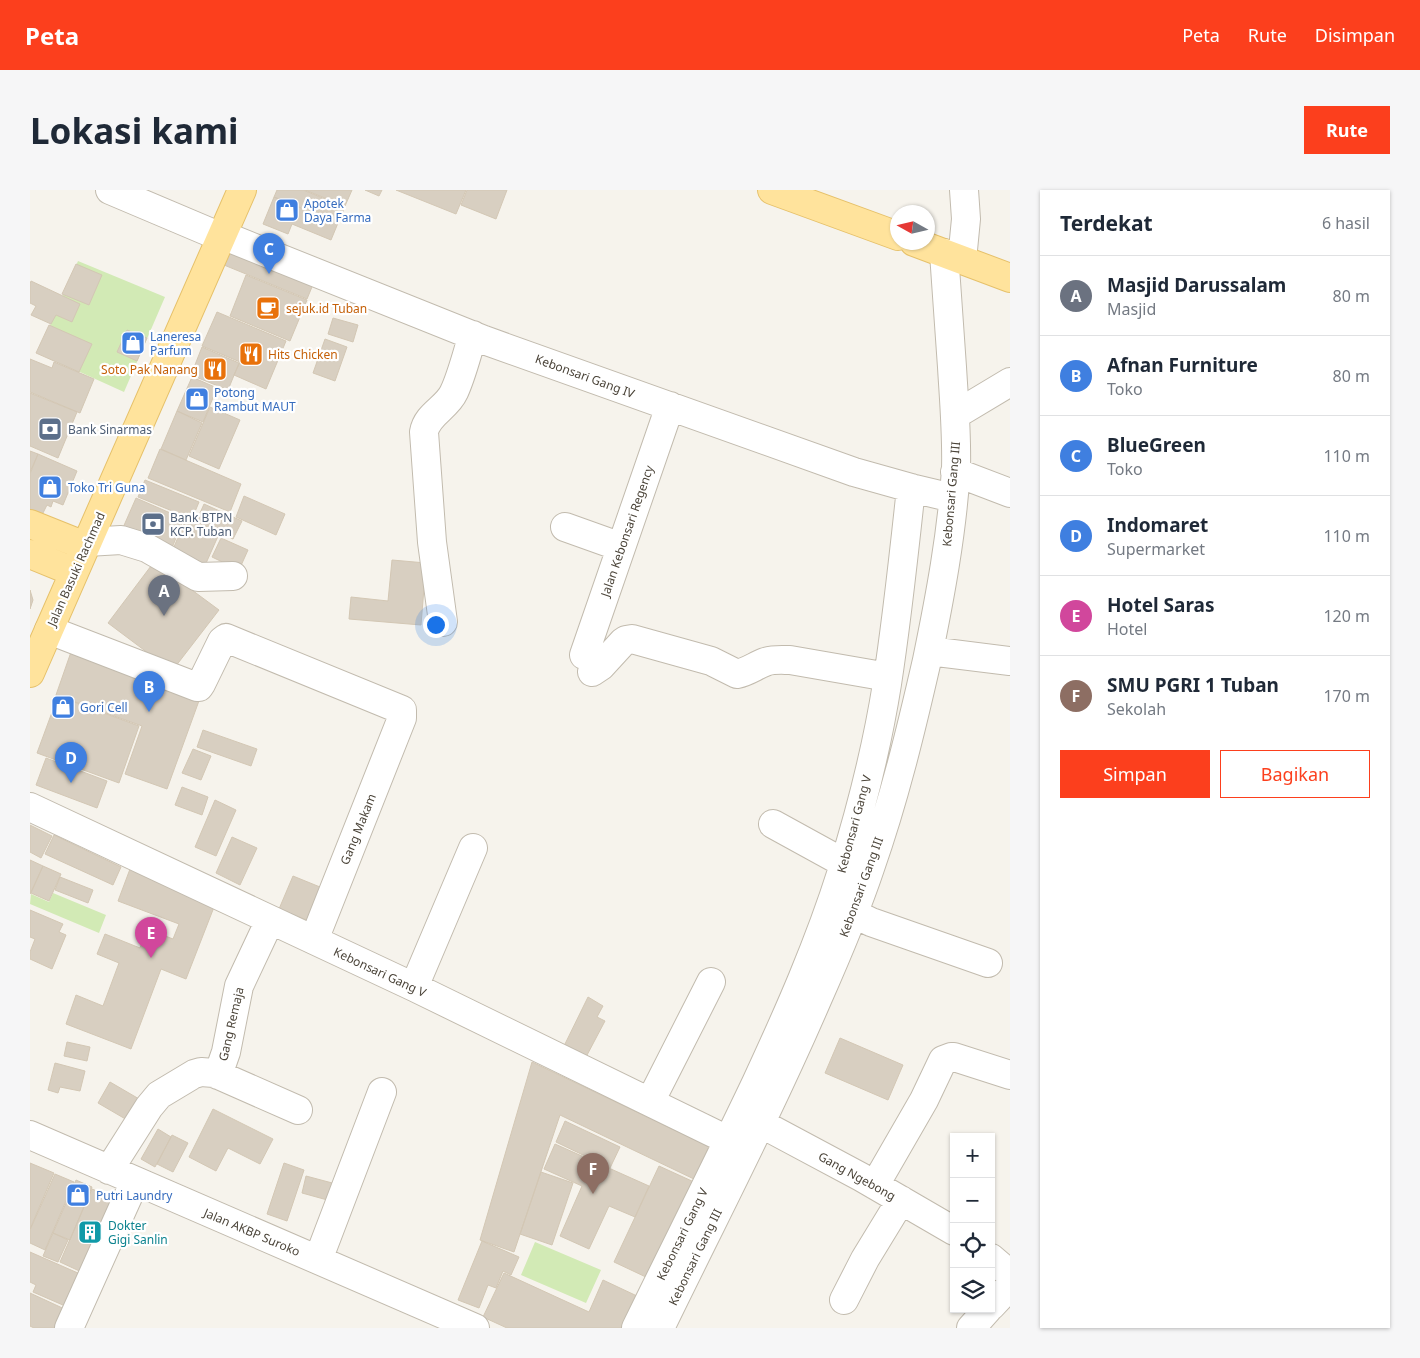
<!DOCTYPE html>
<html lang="id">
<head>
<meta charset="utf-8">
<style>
  :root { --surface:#fff; --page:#f6f6f7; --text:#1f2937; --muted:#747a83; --line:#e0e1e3; --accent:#fc3f1d }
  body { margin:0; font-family:"Noto Sans",sans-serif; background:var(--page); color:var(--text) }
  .controls { position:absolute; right:15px; bottom:15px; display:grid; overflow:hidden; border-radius:0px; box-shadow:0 1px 4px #0004 }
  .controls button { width:45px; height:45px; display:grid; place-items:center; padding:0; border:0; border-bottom:1px solid var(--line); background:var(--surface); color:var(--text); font:25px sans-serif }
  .compass { position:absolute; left:860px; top:15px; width:45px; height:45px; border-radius:50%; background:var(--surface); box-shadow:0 1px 4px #0004; rotate:278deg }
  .you { position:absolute; left:405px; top:434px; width:18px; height:18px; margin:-12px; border:4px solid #fff; border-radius:50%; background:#1a73e8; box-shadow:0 0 0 8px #1a73e833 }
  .badge { display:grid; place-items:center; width:32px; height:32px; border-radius:50%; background:var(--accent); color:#fff; font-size:16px; font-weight:700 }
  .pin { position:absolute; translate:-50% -41px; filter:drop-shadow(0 1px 2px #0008) }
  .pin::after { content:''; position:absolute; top:26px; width:18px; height:15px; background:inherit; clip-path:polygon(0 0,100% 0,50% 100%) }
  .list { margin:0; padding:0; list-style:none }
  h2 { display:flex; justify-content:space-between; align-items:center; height:65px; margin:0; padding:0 20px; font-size:21px }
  h2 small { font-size:16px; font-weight:400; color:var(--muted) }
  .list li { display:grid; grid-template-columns:32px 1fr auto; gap:15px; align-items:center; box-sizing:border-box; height:80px; padding:0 20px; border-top:1px solid var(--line) }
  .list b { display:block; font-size:19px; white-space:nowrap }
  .list p { margin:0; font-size:16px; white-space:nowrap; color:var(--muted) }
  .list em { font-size:16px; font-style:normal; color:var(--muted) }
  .actions { display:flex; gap:10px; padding:15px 20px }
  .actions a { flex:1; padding:11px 0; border:1px solid var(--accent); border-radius:0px; text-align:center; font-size:18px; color:var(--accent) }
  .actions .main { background:var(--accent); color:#fff }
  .icon { flex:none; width:28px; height:28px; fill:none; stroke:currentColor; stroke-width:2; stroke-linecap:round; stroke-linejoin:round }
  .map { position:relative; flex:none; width:980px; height:1138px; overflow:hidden; border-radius:0px }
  header { display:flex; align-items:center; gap:30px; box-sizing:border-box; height:70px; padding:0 25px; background:var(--accent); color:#fff }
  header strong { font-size:24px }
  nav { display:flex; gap:28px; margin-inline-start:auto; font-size:18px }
  .intro { display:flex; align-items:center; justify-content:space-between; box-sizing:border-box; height:120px; padding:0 30px }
  h1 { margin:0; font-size:35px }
  .button { padding:12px 22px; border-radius:0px; background:var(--accent); color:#fff; font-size:18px; font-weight:700 }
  main { display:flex; gap:30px; padding:0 30px }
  aside { flex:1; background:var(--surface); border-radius:0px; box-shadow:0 1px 4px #0004 }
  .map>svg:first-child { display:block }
  .green { fill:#d2eab5 }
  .building { fill:#d8cfc1; stroke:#d3c7b4 }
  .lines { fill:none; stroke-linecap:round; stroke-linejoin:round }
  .minor-casing { stroke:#c2bbae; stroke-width:30 }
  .major-casing { stroke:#e6c16a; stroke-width:30 }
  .minor { stroke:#fff; stroke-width:28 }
  .major { stroke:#ffe39c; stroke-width:28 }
  .labels { text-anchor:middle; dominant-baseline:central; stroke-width:4.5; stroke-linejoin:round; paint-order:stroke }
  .shop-label { font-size:12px; fill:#366cbe; stroke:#fff; text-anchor:start }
  .food-label { font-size:12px; fill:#c56008; stroke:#fff; text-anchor:start }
  .street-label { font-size:12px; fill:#4b4439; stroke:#fff }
  .service-label { font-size:12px; fill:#4e5e75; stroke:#fff; text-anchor:start }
  .culture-label { font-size:12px; fill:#0d838f; stroke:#fff; text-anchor:start }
</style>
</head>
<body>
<header>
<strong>Peta</strong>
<nav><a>Peta</a><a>Rute</a><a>Disimpan</a></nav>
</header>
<div class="intro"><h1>Lokasi kami</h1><a class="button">Rute</a></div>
<main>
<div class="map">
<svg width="980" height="1138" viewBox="0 0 980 1138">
  <rect width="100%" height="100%" fill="#f6f3ec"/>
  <!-- green -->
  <path class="green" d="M48,71L135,107L94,202L8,163Z
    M23,703L76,725L69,743L0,714L1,704L19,712Z
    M505,1052L571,1080L556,1113L491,1085Z"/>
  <!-- building -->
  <path class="building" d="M247,0H273L315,17L308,33L244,7Z
    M275,0H322L315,16Z
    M335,0H352L349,6Z
    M366,0H436L426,24Z
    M437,0H477L466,29L431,15Z
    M244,7L308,33L301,50L262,34L258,44L233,34Z
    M201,57L284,92L277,109L194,75Z
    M46,74L72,85L59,115L32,104Z
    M216,85L277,110L260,151L200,126Z
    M1,91L50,114L42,132L26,125L21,134L1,125L6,116L0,113V94Z
    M187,122L256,151L236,199L204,185L210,172L172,156Z
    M303,128L328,135L323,152L298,144Z
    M19,135L62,154L49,182L6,163Z
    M97,140L117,148L107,171L87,162Z
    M295,149L317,157L305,191L283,183Z
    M172,157L209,173L198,200L161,185Z
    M0,169L22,178L24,172L64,189L50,223L0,202Z
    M162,187L187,198L173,232L147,221Z
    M0,203L47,222L28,268L0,256Z
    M180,217L210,230L189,279L159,266Z
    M147,221L172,233L156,270L131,259Z
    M130,259L211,294L200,322L118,288Z
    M0,261L8,264L0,282Z
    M8,264L47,281L33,315L23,311L21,317L17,315L12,325L0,320V284Z
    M115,290L169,312L162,329L108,307Z
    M214,306L255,324L246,345L206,327Z
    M106,308L154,329L141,360L92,340Z
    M174,314L212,331L203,349L166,332Z
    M156,329L189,344L173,380L140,366Z
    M191,348L218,360L209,380L182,367Z
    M362,370L396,373L391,435L319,429L321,407L358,411Z
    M124,372L189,420L142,481L78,433Z
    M0,400L3,410L0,419Z
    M41,462L170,508L137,599L95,584L112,536L26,505Z
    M28,506L109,536L89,593L7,563Z
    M173,540L227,559L221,576L167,557Z
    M163,559L181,566L171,590L152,583Z
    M16,568L77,591L67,618L6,595Z
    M152,597L178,607L172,625L145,615Z
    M185,610L206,620L186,666L165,657Z
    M0,635L22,646L11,668L0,662Z
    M24,645L91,677L83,695L15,664Z
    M202,647L227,658L210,695L186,683Z
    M0,670L13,676L0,704Z
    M13,676L31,684L19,711L1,703Z
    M100,679L186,712L156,789L131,779L101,859L36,834L46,805L73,816L89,773L67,764L75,744L110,758L117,739L143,749L149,734L88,711Z
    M263,686L290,697L277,730L249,719Z
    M30,687L63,700L58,713L25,700Z
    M0,720L33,734L29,742L36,745L22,779L0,769V762L5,749L0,747Z
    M558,807L573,816L567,827L575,831L556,867L534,856Z
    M810,848L873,875L858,910L795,883Z
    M37,852L60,857L57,871L34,866Z
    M502,872L682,958L666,990L530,925L484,1062L450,1050Z
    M25,873L55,881L50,901L30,897L28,903L18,900Z
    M80,892L116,913L104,934L68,913Z
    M183,919L243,949L230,974L198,958L186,981L159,967Z
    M535,931L590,957L580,978L526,952Z
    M128,939L141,947L125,977L111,969Z
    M142,945L158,953L143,982L127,974Z
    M525,954L619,996L605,1027L579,1016L559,1059L530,1046L552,996L514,979Z
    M0,973L24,983L0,1039Z
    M254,973L274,980L257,1031L237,1024Z
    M629,976L664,992L618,1088L584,1072Z
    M511,982L543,993L522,1055L490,1044Z
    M25,984L44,992L15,1060L0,1053V1040Z
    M276,986L306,994L301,1011L272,1003Z
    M46,990L62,997L40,1050L23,1043Z
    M62,999L91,1011L58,1085L30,1072Z
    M23,1043L38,1050L28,1072L13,1066Z
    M452,1051L489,1067L481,1085L473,1081L466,1098L458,1095L449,1118L428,1110Z
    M0,1062L57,1087L42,1119L3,1102L6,1095L0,1092Z
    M474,1083L559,1122L573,1090L607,1106L593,1138H477L453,1127Z
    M0,1103L41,1122L34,1138H4L0,1136Z"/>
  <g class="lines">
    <!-- minor casing -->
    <g class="minor-casing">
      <path id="minor" d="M80,0L191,47
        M192,45L454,150L824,282L881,298L923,308
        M932,70L936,29L934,0
        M925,225L980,192
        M925,282L980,303
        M535,337L591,357
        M57,352L91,350L117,358L168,387L203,386
        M413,432L402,352L394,242C397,224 417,218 424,202C432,185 437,163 443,145
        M19,440L167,497H169L171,494L192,451L196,448L372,520V528L284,750
        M899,461L980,471
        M554,465L640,216
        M562,482L571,476L593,452L596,450L602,449L681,471L707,484C717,482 725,476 735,472C743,469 752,470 760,470L858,487
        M0,617L384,797L714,958
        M743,634L814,673
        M823,723L841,732L958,773
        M384,797L443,658
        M188,885L196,862L209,796L240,730
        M620,912L681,792
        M730,933L831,987L924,1041
        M0,945L445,1138
        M79,980L119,917L129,905L164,884L171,882L184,883L268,920
        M845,995L894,910L913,870L921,867H924L980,885
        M961,1068L980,1084
        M288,1070L352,902
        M814,1110L835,1069L871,1010
        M961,1116L980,1096
        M39,1138L105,991
        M606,1138C646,1056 687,975 726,893C758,824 789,754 812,681C831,620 847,557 857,494C867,429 874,364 881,298
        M630,1138C683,1029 739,921 787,810C806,767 825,723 840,678C864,610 881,540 897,470C910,407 922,343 926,279C927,245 924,211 922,177C919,139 917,101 914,63
        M941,1138L958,1119"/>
    </g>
    <!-- major casing -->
    <g class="major-casing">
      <path id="major" d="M742,0L868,46
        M884,52L980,88
        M0,334L55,356
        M0,364L44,382
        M0,483L212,0"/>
    </g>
    <!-- minor -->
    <use href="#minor" class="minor"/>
    <!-- major -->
    <use href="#major" class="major"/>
  </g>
  <!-- icons -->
  <defs>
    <g id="shop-square" transform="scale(1.25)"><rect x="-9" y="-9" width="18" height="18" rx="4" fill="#3f7fe0" stroke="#fff"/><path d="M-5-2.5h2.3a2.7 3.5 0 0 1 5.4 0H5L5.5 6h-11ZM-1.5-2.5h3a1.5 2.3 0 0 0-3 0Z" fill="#fff"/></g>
    <g id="cafe-square" transform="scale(1.25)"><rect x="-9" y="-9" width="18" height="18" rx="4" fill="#e8710a" stroke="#fff"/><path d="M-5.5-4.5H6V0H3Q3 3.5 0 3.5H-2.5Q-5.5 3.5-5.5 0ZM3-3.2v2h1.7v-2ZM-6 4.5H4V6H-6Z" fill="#fff"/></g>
    <g id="restaurant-square" transform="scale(1.25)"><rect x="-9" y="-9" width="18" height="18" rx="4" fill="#e8710a" stroke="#fff"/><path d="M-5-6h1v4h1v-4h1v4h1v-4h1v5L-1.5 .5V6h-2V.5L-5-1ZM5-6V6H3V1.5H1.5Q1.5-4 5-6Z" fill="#fff"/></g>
    <g id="bank-square" transform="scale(1.25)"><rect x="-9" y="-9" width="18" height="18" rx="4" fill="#5c6f8a" stroke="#fff"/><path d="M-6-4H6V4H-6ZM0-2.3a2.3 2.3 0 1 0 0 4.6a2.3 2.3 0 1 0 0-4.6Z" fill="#fff"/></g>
    <g id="building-square" transform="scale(1.25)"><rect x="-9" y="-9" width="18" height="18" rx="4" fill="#0f9aa8" stroke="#fff"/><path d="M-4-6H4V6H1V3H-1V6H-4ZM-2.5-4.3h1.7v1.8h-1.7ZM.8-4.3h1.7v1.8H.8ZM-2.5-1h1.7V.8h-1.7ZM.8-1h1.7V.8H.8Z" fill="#fff"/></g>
  </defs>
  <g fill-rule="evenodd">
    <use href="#shop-square" x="257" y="20"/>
    <use href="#cafe-square" x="238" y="118"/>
    <use href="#shop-square" x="103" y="153"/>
    <use href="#restaurant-square" x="221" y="164"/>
    <use href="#restaurant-square" x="185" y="179"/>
    <use href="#shop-square" x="167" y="209"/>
    <use href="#bank-square" x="20" y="239"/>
    <use href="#shop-square" x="20" y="297"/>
    <use href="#bank-square" x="123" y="334"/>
    <use href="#shop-square" x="33" y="517"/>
    <use href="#shop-square" x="48" y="1005"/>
    <use href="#building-square" x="60" y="1042"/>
  </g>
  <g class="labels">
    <!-- shop labels -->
    <g class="shop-label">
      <text x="274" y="13">Apotek<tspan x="274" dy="14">Daya Farma</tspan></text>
      <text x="120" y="146">Laneresa<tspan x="120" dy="14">Parfum</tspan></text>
      <text x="184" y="202">Potong<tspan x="184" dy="14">Rambut MAUT</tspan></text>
      <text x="38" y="297">Toko Tri Guna</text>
      <text x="50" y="517">Gori Cell</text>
      <text x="66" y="1005">Putri Laundry</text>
    </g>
    <!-- food labels -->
    <g class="food-label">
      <text x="256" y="118">sejuk.id Tuban</text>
      <text x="238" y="164">Hits Chicken</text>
      <text x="168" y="179" text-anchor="end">Soto Pak Nanang</text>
    </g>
    <!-- street labels -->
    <g class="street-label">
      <text transform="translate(555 186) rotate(20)">Kebonsari Gang IV</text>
      <text transform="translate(921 304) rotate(-85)">Kebonsari Gang III</text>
      <text transform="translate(597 341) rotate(-71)">Jalan Kebonsari Regency</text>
      <text transform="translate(46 379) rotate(-66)">Jalan Basuki Rachmad</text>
      <text transform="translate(824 634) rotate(-75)">Kebonsari Gang V</text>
      <text transform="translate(328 639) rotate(-68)">Gang Makam</text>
      <text transform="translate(831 697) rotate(-70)">Kebonsari Gang III</text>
      <text transform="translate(350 782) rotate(25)">Kebonsari Gang V</text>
      <text transform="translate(201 834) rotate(-77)">Gang Remaja</text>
      <text transform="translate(827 986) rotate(29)">Gang Ngebong</text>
      <text transform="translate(222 1042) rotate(23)">Jalan AKBP Suroko</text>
      <text transform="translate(652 1044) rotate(-64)">Kebonsari Gang V</text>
      <text transform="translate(665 1067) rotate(-64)">Kebonsari Gang III</text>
    </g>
    <!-- service labels -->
    <g class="service-label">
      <text x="38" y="239">Bank Sinarmas</text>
      <text x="140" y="327">Bank BTPN<tspan x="140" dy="14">KCP. Tuban</tspan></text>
    </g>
    <!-- culture labels -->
    <g class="culture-label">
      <text x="78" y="1035">Dokter<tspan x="78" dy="14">Gigi Sanlin</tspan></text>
    </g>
  </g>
</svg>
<div class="controls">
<button>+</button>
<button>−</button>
<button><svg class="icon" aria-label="locate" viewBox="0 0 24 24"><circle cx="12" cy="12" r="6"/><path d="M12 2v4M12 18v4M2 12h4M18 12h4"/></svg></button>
<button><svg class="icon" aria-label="layers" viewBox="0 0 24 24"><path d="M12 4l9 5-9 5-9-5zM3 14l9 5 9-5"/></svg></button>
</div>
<svg class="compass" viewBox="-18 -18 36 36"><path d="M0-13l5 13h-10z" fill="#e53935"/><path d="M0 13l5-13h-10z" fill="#747a83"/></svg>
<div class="you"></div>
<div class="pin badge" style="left:134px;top:426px;background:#6b7280">A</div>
<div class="pin badge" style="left:119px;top:522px;background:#3f7fe0">B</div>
<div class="pin badge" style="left:239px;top:84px;background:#3f7fe0">C</div>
<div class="pin badge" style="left:41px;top:593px;background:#3f7fe0">D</div>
<div class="pin badge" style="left:121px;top:768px;background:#d1479c">E</div>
<div class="pin badge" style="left:563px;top:1004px;background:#8d6e63">F</div>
</div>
<aside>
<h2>Terdekat<small>6 hasil</small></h2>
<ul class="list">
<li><span class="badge" style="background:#6b7280">A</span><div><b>Masjid Darussalam</b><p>Masjid</p></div><em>80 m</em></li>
<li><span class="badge" style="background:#3f7fe0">B</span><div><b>Afnan Furniture</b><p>Toko</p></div><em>80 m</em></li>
<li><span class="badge" style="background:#3f7fe0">C</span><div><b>BlueGreen</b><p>Toko</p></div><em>110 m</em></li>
<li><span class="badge" style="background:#3f7fe0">D</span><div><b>Indomaret</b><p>Supermarket</p></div><em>110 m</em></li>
<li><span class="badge" style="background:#d1479c">E</span><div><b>Hotel Saras</b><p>Hotel</p></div><em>120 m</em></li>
<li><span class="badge" style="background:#8d6e63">F</span><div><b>SMU PGRI 1 Tuban</b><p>Sekolah</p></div><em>170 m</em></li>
</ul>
<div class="actions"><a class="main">Simpan</a><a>Bagikan</a></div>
</aside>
</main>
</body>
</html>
